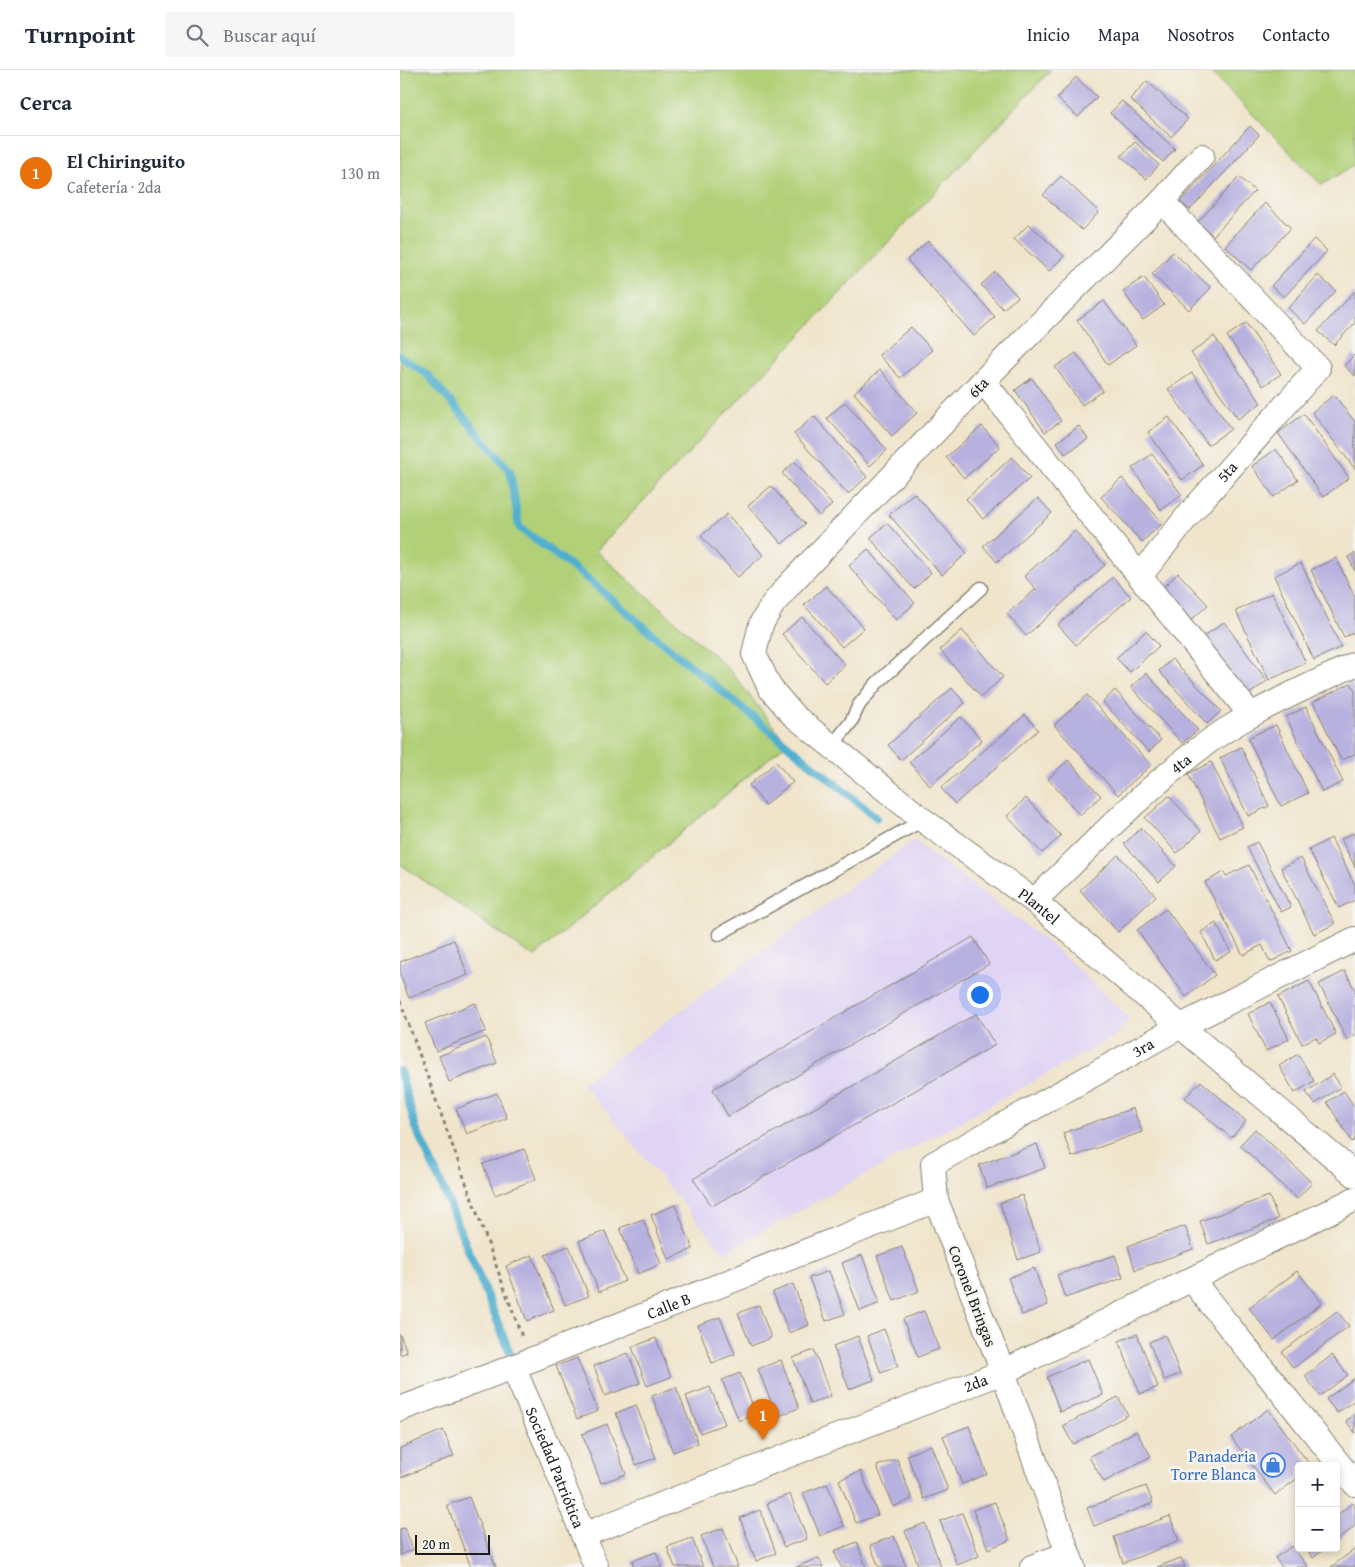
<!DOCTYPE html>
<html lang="es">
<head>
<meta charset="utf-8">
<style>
  :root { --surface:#fff; --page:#f6f6f7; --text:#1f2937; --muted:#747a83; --line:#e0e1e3; --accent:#b5179e }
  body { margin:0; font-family:"Gentium Book Plus",serif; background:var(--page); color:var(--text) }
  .controls { position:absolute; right:15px; bottom:15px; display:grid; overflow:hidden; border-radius:5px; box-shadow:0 2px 8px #0003 }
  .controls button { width:45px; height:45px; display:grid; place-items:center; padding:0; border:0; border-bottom:1px solid var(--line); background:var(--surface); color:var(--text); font:25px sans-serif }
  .scale { position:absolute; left:15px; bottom:12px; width:75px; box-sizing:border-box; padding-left:5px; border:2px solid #1c1c1c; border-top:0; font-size:14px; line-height:18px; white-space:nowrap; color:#1c1c1c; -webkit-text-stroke:4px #f6f6f2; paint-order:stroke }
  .you { position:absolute; left:579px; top:924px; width:18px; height:18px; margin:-12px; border:4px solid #fff; border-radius:50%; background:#1a73e8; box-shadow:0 0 0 8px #1a73e833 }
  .badge { display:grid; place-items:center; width:32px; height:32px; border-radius:50%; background:var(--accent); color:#fff; font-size:16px; font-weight:700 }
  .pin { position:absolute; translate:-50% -41px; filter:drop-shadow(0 1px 2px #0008) }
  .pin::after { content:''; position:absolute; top:26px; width:18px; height:15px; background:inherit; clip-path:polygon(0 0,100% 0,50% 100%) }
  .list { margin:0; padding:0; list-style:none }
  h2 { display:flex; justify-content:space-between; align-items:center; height:65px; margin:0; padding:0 20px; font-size:21px }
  h2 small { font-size:16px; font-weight:400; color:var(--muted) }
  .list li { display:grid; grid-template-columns:32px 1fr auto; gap:15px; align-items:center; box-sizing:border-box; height:75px; padding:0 20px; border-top:1px solid var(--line) }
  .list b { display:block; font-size:19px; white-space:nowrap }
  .list p { margin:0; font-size:16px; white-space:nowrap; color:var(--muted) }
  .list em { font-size:16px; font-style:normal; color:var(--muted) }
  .icon { flex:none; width:28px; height:28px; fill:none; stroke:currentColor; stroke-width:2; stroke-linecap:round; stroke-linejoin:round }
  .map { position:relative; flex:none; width:955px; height:1497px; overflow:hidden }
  header { display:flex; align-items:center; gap:30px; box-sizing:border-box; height:70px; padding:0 25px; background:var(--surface); border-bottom:1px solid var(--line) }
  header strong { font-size:24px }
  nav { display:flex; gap:28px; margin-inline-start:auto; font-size:18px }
  .search { width:350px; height:45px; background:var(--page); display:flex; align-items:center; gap:12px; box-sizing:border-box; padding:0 18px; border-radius:5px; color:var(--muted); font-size:19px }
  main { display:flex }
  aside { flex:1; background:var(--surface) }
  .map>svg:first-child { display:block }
  .built { fill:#e0d4f4 }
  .green { fill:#b1d077; stroke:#66764a }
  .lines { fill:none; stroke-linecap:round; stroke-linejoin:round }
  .stream { stroke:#50afce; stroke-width:8 }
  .building { fill:#b7b1df }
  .lane-casing { stroke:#868073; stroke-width:15 }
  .street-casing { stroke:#868073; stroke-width:26 }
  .path { stroke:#868073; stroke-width:3; stroke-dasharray:4 4; stroke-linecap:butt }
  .lane { stroke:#fff; stroke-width:12 }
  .street { stroke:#fff; stroke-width:24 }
  .labels { text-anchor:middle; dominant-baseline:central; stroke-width:5; stroke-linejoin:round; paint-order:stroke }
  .street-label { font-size:16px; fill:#1c1c1c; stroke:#f6f6f2 }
  .shop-label { font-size:16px; fill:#366cbe; stroke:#f6f6f2; text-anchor:end }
</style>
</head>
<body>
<header>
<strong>Turnpoint</strong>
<div class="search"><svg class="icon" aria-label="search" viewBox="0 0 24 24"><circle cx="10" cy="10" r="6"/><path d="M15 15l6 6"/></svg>Buscar aquí</div>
<nav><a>Inicio</a><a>Mapa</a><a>Nosotros</a><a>Contacto</a></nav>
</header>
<main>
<aside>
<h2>Cerca<small></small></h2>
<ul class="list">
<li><span class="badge" style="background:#e8710a">1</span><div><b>El Chiringuito</b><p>Cafetería · 2da</p></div><em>130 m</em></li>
</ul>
</aside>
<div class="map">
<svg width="955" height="1497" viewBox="0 0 955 1497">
  <rect width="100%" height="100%" fill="#f6f6f2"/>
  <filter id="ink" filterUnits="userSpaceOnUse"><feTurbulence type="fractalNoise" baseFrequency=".02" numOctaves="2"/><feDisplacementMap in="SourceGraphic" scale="10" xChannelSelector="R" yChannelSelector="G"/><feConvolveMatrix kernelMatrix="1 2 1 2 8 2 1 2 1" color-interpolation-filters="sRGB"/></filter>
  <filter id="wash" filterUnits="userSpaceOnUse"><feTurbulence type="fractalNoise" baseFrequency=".0096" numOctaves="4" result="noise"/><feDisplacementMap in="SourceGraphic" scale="20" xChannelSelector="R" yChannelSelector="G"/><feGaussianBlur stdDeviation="1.12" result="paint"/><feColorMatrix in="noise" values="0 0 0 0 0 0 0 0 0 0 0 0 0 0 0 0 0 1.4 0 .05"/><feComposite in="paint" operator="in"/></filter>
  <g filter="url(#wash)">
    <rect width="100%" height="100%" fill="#f0e4ca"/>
    <!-- built -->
    <path class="built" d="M514,770L660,882L730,949L715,966L324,1183L182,1013Z"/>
    <!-- green -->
    <path class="green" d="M0,0H651L196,481L327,597L387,673L134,887L0,794Z
      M809,0H955V94L922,115Z"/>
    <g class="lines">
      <!-- stream -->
      <path class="stream" d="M0,286L27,304L110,401L119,457L188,509L270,579L477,748
        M0,1001L16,1059L42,1116L111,1285"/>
    </g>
    <g id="blocks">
      <!-- building -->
      <path class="building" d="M676,7L697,27L678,47L657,28Z
        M747,11L788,49L771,67L730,29Z
        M722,31L775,79L763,92L710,43Z
        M850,56L859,65L790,140L780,132Z
        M735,72L759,95L746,109L721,86Z
        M661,106L699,142L682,160L643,125Z
        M839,107L855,121L813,166L798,152Z
        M865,133L891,158L851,200L825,176Z
        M629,154L664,186L649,201L614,169Z
        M914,169L927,181L884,227L871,216Z
        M528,171L595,247L574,266L507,190Z
        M773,182L811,218L789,240L752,204Z
        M595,202L618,227L603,239L581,215Z
        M918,205L936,221L905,254L888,238Z
        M744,207L764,235L743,250L723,221Z
        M955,221V253L934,275L918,261Z
        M704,231L736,275L708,295L677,250Z
        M846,253L881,304L863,316L827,266Z
        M511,257L532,280L500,308L479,285Z
        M814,266L861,333L838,349L791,283Z
        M676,283L703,321L682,335L655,297Z
        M955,284V306L944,296Z
        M480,300L517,343L492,366L454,323Z
        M792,303L831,359L808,375L768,319Z
        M632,308L661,351L645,362L615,320Z
        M934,325L955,352V399L912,342Z
        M445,332L487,380L470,396L427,348Z
        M904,344L949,408L923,427L878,363Z
        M414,346L467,407L448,424L394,364Z
        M769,347L803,395L782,410L748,362Z
        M582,356L600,377L564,408L546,387Z
        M679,356L688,369L665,384L657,372Z
        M876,379L898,410L874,427L852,396Z
        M752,384L782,425L761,440L732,398Z
        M612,387L630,408L583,449L566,429Z
        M395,392L432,435L419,446L382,403Z
        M722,408L763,453L742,472L701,427Z
        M371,416L405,454L382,474L348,436Z
        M514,423L567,483L542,505L489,445Z
        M638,428L652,443L597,492L583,476Z
        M327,444L363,485L338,507L301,466Z
        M487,453L531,503L514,519L470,468Z
        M675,461L705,495L626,566L607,544L636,519L624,506Z
        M468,479L515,533L496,550L449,496Z
        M955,483V501L948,487Z
        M936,488L955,527V562L944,567L911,500Z
        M901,493L941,577L914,590L874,506Z
        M778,503L808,535L791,550L762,519Z
        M713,507L731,527L676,575L658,555Z
        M426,516L464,558L442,577L404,535Z
        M872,523L906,593L869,610L836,541Z
        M402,547L445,595L425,613L382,564Z
        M824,552L867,611L847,626L803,567Z
        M562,560L603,607L581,627L540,580Z
        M746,561L759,576L730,602L716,588Z
        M772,589L821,641L807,654L759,601Z
        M746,603L798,660L782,673L731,617Z
        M951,613L955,621V684L941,690L913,632Z
        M552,618L565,633L501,690L488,675Z
        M715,620L761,670L749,682L703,632Z
        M687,625L751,695L718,725L654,655Z
        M906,637L943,712L922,722L886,647Z
        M625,645L638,660L555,734L541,718Z
        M561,647L582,670L530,716L509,692Z
        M876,655L908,723L881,736L848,668Z
        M841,677L869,736L848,746L820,688Z
        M668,690L701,726L680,745L648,709Z
        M376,692L393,712L365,735L349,715Z
        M811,692L843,757L820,768L788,704Z
        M769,726L801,761L777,783L745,748Z
        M626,728L661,766L642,783L607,746Z
        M741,758L776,796L759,812L724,774Z
        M953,763L955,767V797L941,769Z
        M931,768L955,815V830L939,838L909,780Z
        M857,772L891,837L881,842L847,777Z
        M718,785L756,826L718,862L680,820Z
        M901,788L935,854L914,864L881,798Z
        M849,795L892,881L870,892L862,875L843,885L805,812L824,802L826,806Z
        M766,839L815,905L786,927L737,860Z
        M816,853L831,882L815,890L801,862Z
        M573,867L589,894L328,1046L313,1019Z
        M54,870L68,905L9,928L0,905V892Z
        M945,901L955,920V965L947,970L919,914Z
        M909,911L936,964L919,973L916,967L902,974L878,927Z
        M870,932L889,969L866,981L848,944Z
        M75,933L86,961L36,981L25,953Z
        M576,944L595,975L312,1136L293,1109Z
        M86,967L97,993L49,1012L39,986Z
        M898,984L914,1011L895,1023L879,996Z
        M933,1004L941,1017L915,1034L906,1022Z
        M801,1011L846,1051L831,1068L785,1028Z
        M944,1021L955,1038V1069L952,1072L927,1032Z
        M97,1023L107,1048L67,1064L56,1039Z
        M733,1038L742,1062L672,1087L663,1063Z
        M855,1059L912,1113L897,1129L840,1075Z
        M637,1074L645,1098L587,1118L579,1095Z
        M124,1079L136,1109L95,1125L83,1094Z
        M622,1125L641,1182L618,1190L600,1133Z
        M869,1126L878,1149L808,1174L800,1151Z
        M275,1135L293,1179L268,1189L251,1145Z
        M243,1149L261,1194L238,1204L220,1158Z
        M785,1156L793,1179L735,1200L728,1176Z
        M205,1161L225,1211L199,1222L179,1171Z
        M169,1176L189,1226L165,1235L145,1185Z
        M502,1177L519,1221L494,1231L477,1186Z
        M132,1185L154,1240L127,1251L106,1196Z
        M462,1185L480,1233L460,1241L442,1193Z
        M715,1185L723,1208L665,1228L657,1205Z
        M634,1198L648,1235L622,1245L608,1208Z
        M429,1201L445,1244L426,1251L409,1208Z
        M897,1201L922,1233L874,1270L849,1238Z
        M393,1214L409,1255L389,1263L373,1222Z
        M359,1235L371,1268L351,1276L338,1243Z
        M524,1241L539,1279L518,1287L503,1249Z
        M937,1241L949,1256L893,1298L882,1282Z
        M320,1247L335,1284L312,1293L298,1255Z
        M484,1259L498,1296L481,1303L467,1266Z
        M0,1264L7,1282L0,1285Z
        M737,1264L758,1317L740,1324L719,1271Z
        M765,1265L780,1304L764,1310L749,1272Z
        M458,1266L474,1310L449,1319L433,1276Z
        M256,1268L271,1307L247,1316L232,1277Z
        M414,1280L431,1326L410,1334L393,1288Z
        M228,1283L240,1313L205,1326L194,1296Z
        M932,1285L948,1305L920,1326L905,1306Z
        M177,1288L198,1341L177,1349L156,1296Z
        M688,1289L703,1325L660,1342L647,1307Z
        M381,1290L399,1338L377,1347L358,1299Z
        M340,1303L356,1344L339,1351L322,1310Z
        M955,1308V1330L937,1343L926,1329Z
        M276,1317L298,1373L273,1382L252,1326Z
        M310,1317L325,1354L300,1363L286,1326Z
        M718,1327L728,1345L673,1374L663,1356Z
        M236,1335L256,1388L236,1395L216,1343Z
        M868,1339L911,1396H899V1407L875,1425L831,1367Z
        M955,1344V1363L946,1351Z
        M207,1354L226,1404L201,1413L182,1364Z
        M569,1356L587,1404L562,1414L543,1366Z
        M43,1360L54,1386L0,1408V1378Z
        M736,1361L751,1386L704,1412L689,1387Z
        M531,1375L548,1420L524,1429L507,1385Z
        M497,1389L512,1429L493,1437L477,1396Z
        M461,1401L478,1445L456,1453L439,1410Z
        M427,1414L444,1456L420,1466L403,1423Z
        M746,1416L753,1433L694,1456L687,1438Z
        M390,1424L407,1469L384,1477L367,1433Z
        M69,1427L96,1497H71L47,1435Z
        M595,1432L610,1470L588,1479L573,1440Z
        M953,1433L955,1436V1456L936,1471V1446Z
        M360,1440L376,1483L356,1491L340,1448Z
        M562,1443L579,1486L557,1495L540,1451Z
        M770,1446L779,1471L723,1493L714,1467Z
        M525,1453L541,1497H519L505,1461Z
        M5,1458L13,1480L0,1485V1459Z
        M323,1458L338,1497H313L301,1466Z
        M494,1466L506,1497H479L470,1475Z
        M292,1468L303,1497H275L267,1477Z
        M457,1472L466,1497H441L434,1481Z
        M892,1476L908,1497H882L875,1488Z
        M906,1478H926L913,1488Z
        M955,1479V1497H931Z
        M256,1482L262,1497H234L232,1491Z
        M419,1488L423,1497H396Z
        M781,1488L785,1497H757Z"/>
    </g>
  </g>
  <g filter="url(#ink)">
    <use href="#blocks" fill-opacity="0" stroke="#868073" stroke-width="1"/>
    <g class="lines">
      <!-- lane casing -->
      <g class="lane-casing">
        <path id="lane" d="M432,676L451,652L459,635L476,614L581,518
          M319,864L523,750"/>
      </g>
      <!-- street casing -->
      <g class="street-casing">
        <g id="street">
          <path id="s1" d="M802,86L762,131L583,311L388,516L373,534L361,554L354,584L370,618L393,645L523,750L634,831L955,1105"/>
          <path d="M583,311L851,645"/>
          <path id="s2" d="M740,506L786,448L918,298L762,131"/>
          <path id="s3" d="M634,831C687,780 738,726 796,681C843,644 901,620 955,594"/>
          <path d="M792,1210L955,1414"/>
          <path id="s4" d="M113,1297L150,1382L196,1497"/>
          <path id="s5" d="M0,1339L113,1297L536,1130"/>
          <path id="s6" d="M183,1465L603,1302L955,1129"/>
          <path d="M632,1497L667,1484"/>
          <path id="s7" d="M673,1497L603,1302L536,1130L533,1094L779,957L955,869"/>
        </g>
      </g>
      <!-- path -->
      <path class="path" d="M0,931L122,1267"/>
      <!-- lane -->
      <use href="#lane" class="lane"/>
      <!-- street -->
      <use href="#street" class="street"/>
    </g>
  </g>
  <!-- icons -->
  <defs>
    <g id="shop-ring" transform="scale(1.25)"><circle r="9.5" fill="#f6f6f2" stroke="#3f7fe0" stroke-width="1.5"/><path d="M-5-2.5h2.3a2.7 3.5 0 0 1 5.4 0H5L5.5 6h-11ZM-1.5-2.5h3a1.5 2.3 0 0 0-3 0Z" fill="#3f7fe0"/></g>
  </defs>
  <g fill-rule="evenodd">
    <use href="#shop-ring" x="873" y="1395"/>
  </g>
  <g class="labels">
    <!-- street labels -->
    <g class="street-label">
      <text transform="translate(578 317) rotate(-46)">6ta</text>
      <text stroke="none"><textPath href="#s2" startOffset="136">5ta</textPath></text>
      <text stroke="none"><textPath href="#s3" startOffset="201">4ta</textPath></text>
      <text stroke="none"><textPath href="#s1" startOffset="1059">Plantel</textPath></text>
      <text stroke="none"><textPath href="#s7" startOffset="668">3ra</textPath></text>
      <text transform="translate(573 1226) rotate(69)">Coronel Bringas</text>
      <text stroke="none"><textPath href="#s5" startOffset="288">Calle B</textPath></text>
      <text stroke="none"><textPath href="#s6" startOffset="421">2da</textPath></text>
      <text stroke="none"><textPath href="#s4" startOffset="109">Sociedad Patriótica</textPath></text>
    </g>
    <!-- shop labels -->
    <g class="shop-label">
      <text x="856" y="1386">Panaderia<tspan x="856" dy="18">Torre Blanca</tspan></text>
    </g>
  </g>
</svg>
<div class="controls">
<button>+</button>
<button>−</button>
</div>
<div class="scale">20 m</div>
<div class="you"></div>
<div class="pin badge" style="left:363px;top:1370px;background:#e8710a">1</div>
</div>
</main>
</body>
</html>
